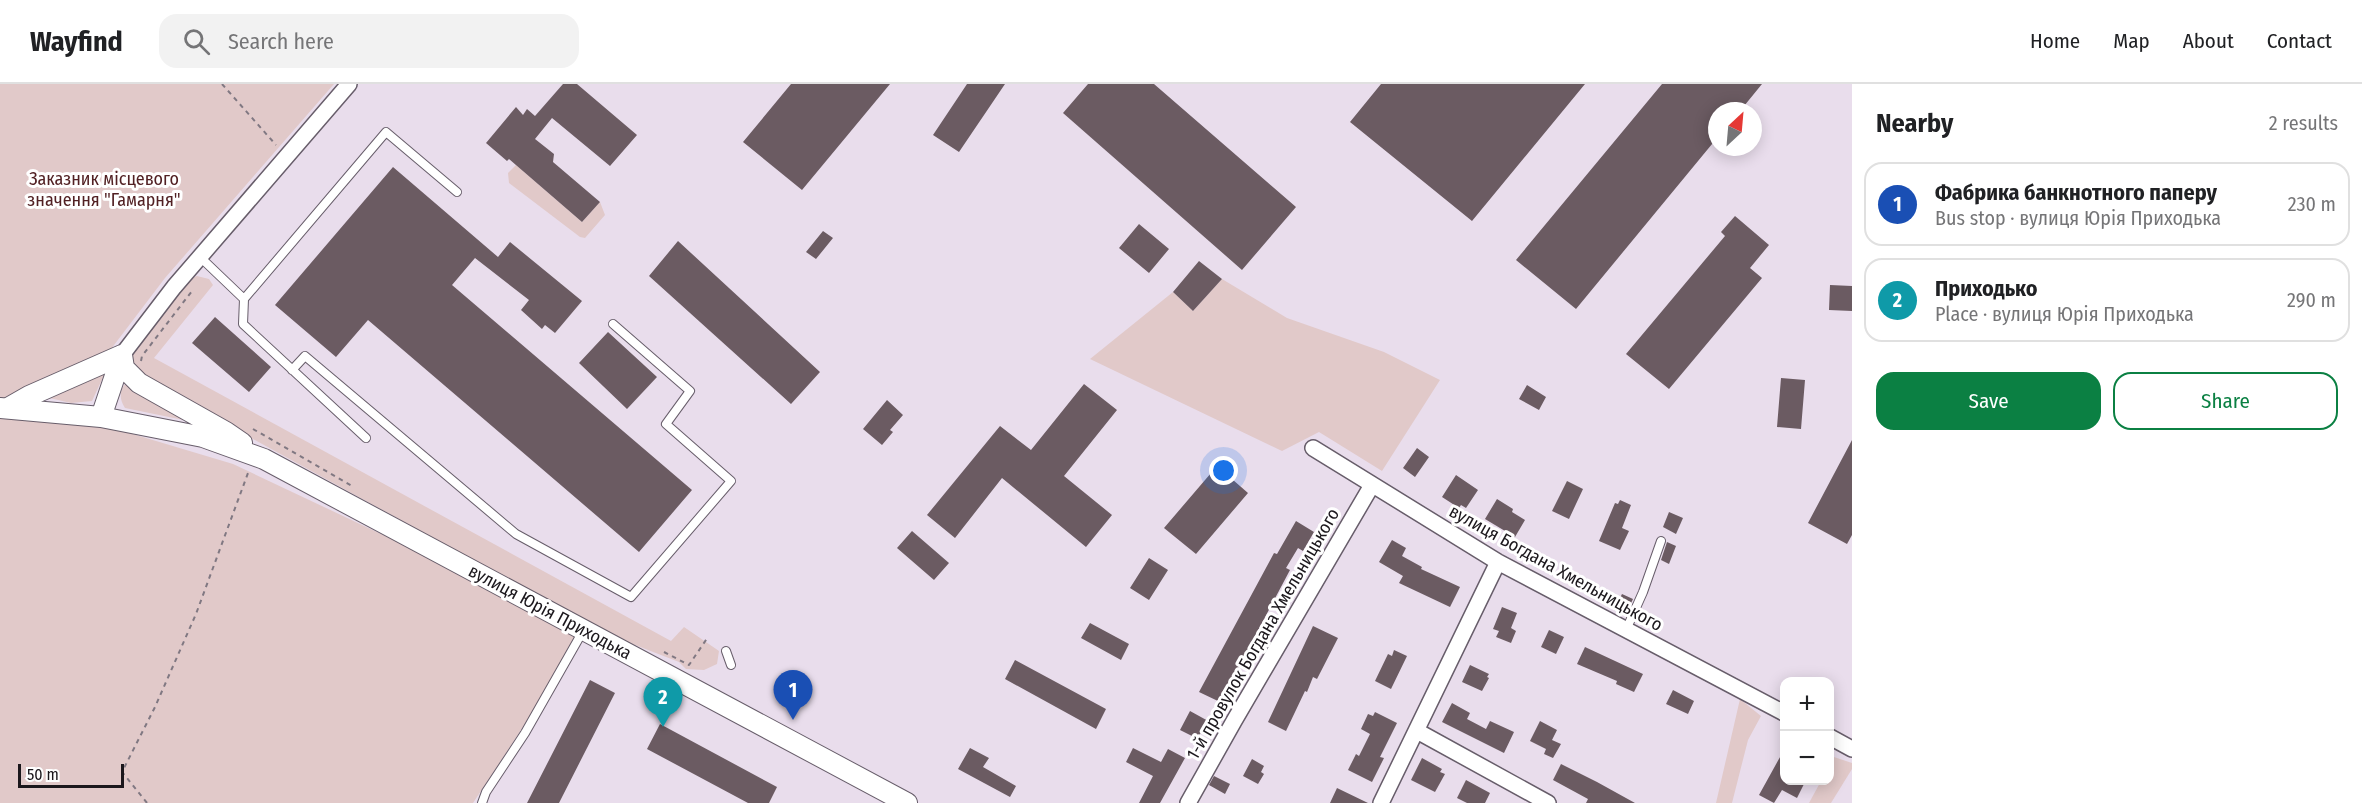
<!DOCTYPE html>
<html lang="en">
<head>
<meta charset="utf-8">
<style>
  :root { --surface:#fff; --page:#f2f2f2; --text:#202124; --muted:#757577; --line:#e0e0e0; --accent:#0b8043 }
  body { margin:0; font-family:"Fira Sans Condensed",sans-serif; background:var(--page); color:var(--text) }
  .controls { position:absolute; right:18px; bottom:18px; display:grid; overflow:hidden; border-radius:12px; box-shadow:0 3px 15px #0003 }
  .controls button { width:54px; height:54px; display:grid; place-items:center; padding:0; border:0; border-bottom:2px solid var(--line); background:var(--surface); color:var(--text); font:30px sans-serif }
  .compass { position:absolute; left:1708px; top:18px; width:54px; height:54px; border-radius:50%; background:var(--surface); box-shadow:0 3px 15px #0003; rotate:26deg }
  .scale { position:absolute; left:18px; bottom:15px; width:106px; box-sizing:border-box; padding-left:6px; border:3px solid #1b171c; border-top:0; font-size:16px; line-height:21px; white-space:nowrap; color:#1b171c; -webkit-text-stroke:4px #fff; paint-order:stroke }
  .you { position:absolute; left:1224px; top:387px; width:21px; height:21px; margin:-15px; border:4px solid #fff; border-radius:50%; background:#1a73e8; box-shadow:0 0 0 9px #1a73e833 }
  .badge { display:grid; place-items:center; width:39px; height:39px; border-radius:50%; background:var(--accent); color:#fff; font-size:20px; font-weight:700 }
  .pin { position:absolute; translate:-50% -50px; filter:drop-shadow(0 2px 3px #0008) }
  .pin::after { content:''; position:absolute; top:32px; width:21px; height:18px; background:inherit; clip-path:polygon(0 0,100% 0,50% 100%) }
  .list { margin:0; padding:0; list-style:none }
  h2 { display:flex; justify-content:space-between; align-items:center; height:78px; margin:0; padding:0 24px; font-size:26px }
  h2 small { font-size:20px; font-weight:400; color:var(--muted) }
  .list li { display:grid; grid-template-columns:39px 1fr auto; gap:18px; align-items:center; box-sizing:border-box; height:84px; margin:0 12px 12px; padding:0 12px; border:2px solid var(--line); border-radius:18px }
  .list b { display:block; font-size:22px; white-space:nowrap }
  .list p { margin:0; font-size:20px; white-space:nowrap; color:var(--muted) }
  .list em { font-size:20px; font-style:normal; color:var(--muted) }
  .actions { display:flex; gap:12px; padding:18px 24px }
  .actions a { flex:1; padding:14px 0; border:2px solid var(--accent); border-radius:18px; text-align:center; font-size:21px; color:var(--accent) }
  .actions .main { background:var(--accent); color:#fff }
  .icon { flex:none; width:33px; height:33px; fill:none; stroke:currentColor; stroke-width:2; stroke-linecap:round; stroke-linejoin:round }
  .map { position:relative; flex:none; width:1852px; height:719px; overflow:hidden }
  header { display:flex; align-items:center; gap:36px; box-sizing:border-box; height:84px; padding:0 30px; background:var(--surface); border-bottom:2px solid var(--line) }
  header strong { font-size:28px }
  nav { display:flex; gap:33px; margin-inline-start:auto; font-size:21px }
  .search { width:420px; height:54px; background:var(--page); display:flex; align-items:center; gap:15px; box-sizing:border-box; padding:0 21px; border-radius:18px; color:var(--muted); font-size:22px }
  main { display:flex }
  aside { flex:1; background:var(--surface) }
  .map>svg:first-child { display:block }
  .green { fill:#e1c9c9 }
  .building { fill:#6b5b62 }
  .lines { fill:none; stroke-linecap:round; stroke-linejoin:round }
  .service-casing { stroke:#675d6a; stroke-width:10 }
  .minor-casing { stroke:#675d6a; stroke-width:18 }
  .tertiary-casing { stroke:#675d6a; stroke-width:22 }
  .path { stroke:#807882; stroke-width:2; stroke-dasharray:4.5 4.5; stroke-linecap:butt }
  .service { stroke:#fff; stroke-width:8 }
  .minor { stroke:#fff; stroke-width:15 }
  .tertiary { stroke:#fff; stroke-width:20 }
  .labels { text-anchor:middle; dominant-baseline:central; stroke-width:6; stroke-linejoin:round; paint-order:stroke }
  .park-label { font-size:18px; fill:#512023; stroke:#fff }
  .street-label { font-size:18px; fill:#1b171c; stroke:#fff }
</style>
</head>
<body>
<header>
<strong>Wayfind</strong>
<div class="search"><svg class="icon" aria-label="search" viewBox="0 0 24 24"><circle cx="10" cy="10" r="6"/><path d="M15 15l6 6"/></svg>Search here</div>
<nav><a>Home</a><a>Map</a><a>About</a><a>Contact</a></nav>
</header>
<main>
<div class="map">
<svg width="1852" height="719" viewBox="0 0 1852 719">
  <rect width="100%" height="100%" fill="#e9ddec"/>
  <!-- green -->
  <path class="green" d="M0,0H334L165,194L108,269L52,294L24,332L116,345L233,380L580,544C549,605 511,662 473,719H0Z
    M516,81L582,138L600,118L605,131L585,154L580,153L509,99L508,89Z
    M197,192L209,195L213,201L154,274L671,557L684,543L719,567L717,580L704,586L686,585L679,578L612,552L149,298L131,278L130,265L187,196Z
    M1222,195L1287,234L1384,268L1440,296L1382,387L1319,348L1282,367L1090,275L1173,208L1193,227Z
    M102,288L105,289L92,317L71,319L41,312Z
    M127,298L203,340L125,324C119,315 119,305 127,298Z
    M1740,615L1761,632L1748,656L1732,719H1716Z
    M1834,673L1852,679V685L1831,719H1809L1821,697L1830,696V681Z"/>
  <!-- building -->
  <path class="building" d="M563,0H577L637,51L610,82L552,34L535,55L554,70L553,78L600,118L582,138L509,75L507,77L486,59L516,23L523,31L527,25L535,32Z
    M791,0H890L802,106L743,58Z
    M967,0H1005L959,68L933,51Z
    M1088,0H1154L1296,123L1242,186L1063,29Z
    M1381,0H1585L1472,137L1350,38Z
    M1662,0H1762L1740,27H1717V54L1576,225L1516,176Z
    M393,83L498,173L510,158L582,217L555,249L545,241L542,245L521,226L529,216L475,174L452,201L692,406L639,468L368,236L336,273L275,221Z
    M1735,132L1769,161L1750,184L1762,194L1669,305L1626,270L1725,152L1721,148Z
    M1139,140L1169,165L1149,189L1119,164Z
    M823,147L833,154L816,175L806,168Z
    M678,157L820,288L791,320L649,192Z
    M1199,177L1222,195L1193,227L1173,208Z
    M1830,201L1852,202V227L1829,226Z
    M215,233L271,283L249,308L192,259Z
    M608,248L657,293L627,325L579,279Z
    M1781,294L1805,296L1801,345L1777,343Z
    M1084,300L1117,326L1064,392L1112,431L1086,463L1002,394L955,454L927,431L1000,342L1031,366Z
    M1527,301L1546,313L1539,326L1519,315Z
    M887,316L903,331L890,346L893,348L882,361L863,345Z
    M1852,356V451L1847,460L1808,439Z
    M1417,364L1429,373L1415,393L1403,384Z
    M1217,382L1248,409L1196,470L1164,444Z
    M1456,391L1478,406L1466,424L1461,421L1459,424L1442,413Z
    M1567,397L1583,405L1569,435L1552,427Z
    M1497,415L1513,425L1512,428L1525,436L1515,453L1485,435Z
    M1620,416L1631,421L1622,444L1629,447L1620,466L1599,457L1615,419L1618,420Z
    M1669,428L1683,434L1676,450L1663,443Z
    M1296,437L1314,448L1303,467L1298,464L1286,484L1290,486L1220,618L1199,608L1274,469L1277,470Z
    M912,447L949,479L934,496L897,464Z
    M1392,456L1406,464L1402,472L1422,483L1421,485L1460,503L1450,523L1399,499L1403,492L1379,478Z
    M1667,458L1676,462L1669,480L1661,476Z
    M1149,474L1168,486L1149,516L1130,504Z
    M1622,510L1633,515L1625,532L1614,526Z
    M1502,523L1517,529L1511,544L1516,547L1511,559L1496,553L1499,547L1493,545Z
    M1090,539L1129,560L1121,576L1081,554Z
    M1313,542L1338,554L1317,595L1313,593L1307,608L1305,607L1286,647L1268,638Z
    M1549,546L1564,553L1556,570L1541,563Z
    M1585,563L1643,590L1634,608L1616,600L1617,597L1577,580Z
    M1394,566L1407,572L1391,605L1375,597L1388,570L1392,572Z
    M1015,576L1106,625L1096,645L1005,595Z
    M1470,581L1489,590L1487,593L1489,594L1482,607L1462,598Z
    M590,596L615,609L559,719H527Z
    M790,597L809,608L799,625L780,614Z
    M1673,606L1694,617L1688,630L1666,620Z
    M1452,619L1470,629L1467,635L1486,645L1490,637L1514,648L1504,669L1442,638Z
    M1190,627L1210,638L1204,650L1201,648L1198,655L1180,646Z
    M1375,628L1397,639L1380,673L1384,674L1372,698L1348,686L1356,670L1359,672L1370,650L1361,645L1368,630L1373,632Z
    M1540,637L1557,646L1552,656L1561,660L1553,674L1544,670L1546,665L1530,657Z
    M660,640L777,703L769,719H748L647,665Z
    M970,664L989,674L983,683L1016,702L1010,713L958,685Z
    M1133,664L1161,678L1168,665L1185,674L1160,719H1139L1153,692L1126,678Z
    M1785,664V696H1806L1797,714L1782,706L1774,719L1759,711Z
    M1422,674L1442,685L1440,688L1445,690L1435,708L1411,696Z
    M1252,675L1264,682L1261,688L1264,690L1258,700L1243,692Z
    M1561,680L1597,698L1635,719H1586L1588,715L1553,696Z
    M1214,692L1230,700L1225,710L1209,701Z
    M1466,696L1490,709L1485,719H1467L1457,714Z
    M1337,704L1368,719H1330Z"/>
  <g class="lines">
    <!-- service casing -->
    <g class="service-casing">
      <path id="service" d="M200,173L244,215L243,240L366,354
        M244,215L386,48L457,108
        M292,286L305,272L516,450L631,513L731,397L666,340L690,307L613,240
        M1626,546L1643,508L1661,457
        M726,567L731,581
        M482,719L486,708L525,649L583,547"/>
    </g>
    <!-- minor casing -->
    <g class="minor-casing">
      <path id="minor" d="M122,271L174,203L349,0
        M1313,364L1498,478L1784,629
        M1417,647L1548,719
        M1830,653L1852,665
        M1188,719L1234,637L1372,401
        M1381,719L1498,478"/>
    </g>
    <!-- tertiary casing -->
    <g class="tertiary-casing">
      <path id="tertiary" d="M122,271L124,284L139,299L226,348L242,359
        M0,324L101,333L203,353L264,375L907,719
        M8,324L29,312L122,271
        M101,333L122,271"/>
    </g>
    <!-- path -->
    <path class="path" d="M222,0L276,61
      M141,277L142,272L192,207
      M253,345L352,402
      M664,568L689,581L708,553
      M147,719L122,688L155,623L196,530L248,389"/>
    <!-- service -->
    <use href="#service" class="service"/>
    <!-- minor -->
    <use href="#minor" class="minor"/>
    <!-- tertiary -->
    <use href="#tertiary" class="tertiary"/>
  </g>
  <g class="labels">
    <!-- park labels -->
    <g class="park-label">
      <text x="104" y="95">Заказник місцевого<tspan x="104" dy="21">значення "Гамарня"</tspan></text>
    </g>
    <!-- street labels -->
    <g class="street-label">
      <text transform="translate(1556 484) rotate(29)">вулиця Богдана Хмельницького</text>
      <text transform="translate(550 528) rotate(28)">вулиця Юрія Приходька</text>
      <text transform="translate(1263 550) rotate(-60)">1-й провулок Богдана Хмельницького</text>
    </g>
  </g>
</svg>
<div class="controls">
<button>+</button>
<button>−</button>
</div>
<svg class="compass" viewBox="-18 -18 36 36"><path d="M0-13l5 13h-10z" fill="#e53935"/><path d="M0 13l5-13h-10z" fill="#757577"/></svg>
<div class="scale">50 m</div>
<div class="you"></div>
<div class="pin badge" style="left:793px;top:636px;background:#1a4fb4">1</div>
<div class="pin badge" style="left:663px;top:643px;background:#0f9aa8">2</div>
</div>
<aside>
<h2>Nearby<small>2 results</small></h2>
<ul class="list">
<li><span class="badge" style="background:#1a4fb4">1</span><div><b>Фабрика банкнотного паперу</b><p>Bus stop · вулиця Юрія Приходька</p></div><em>230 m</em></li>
<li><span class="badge" style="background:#0f9aa8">2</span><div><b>Приходько</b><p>Place · вулиця Юрія Приходька</p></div><em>290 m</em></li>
</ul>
<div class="actions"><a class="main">Save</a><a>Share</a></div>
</aside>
</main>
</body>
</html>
